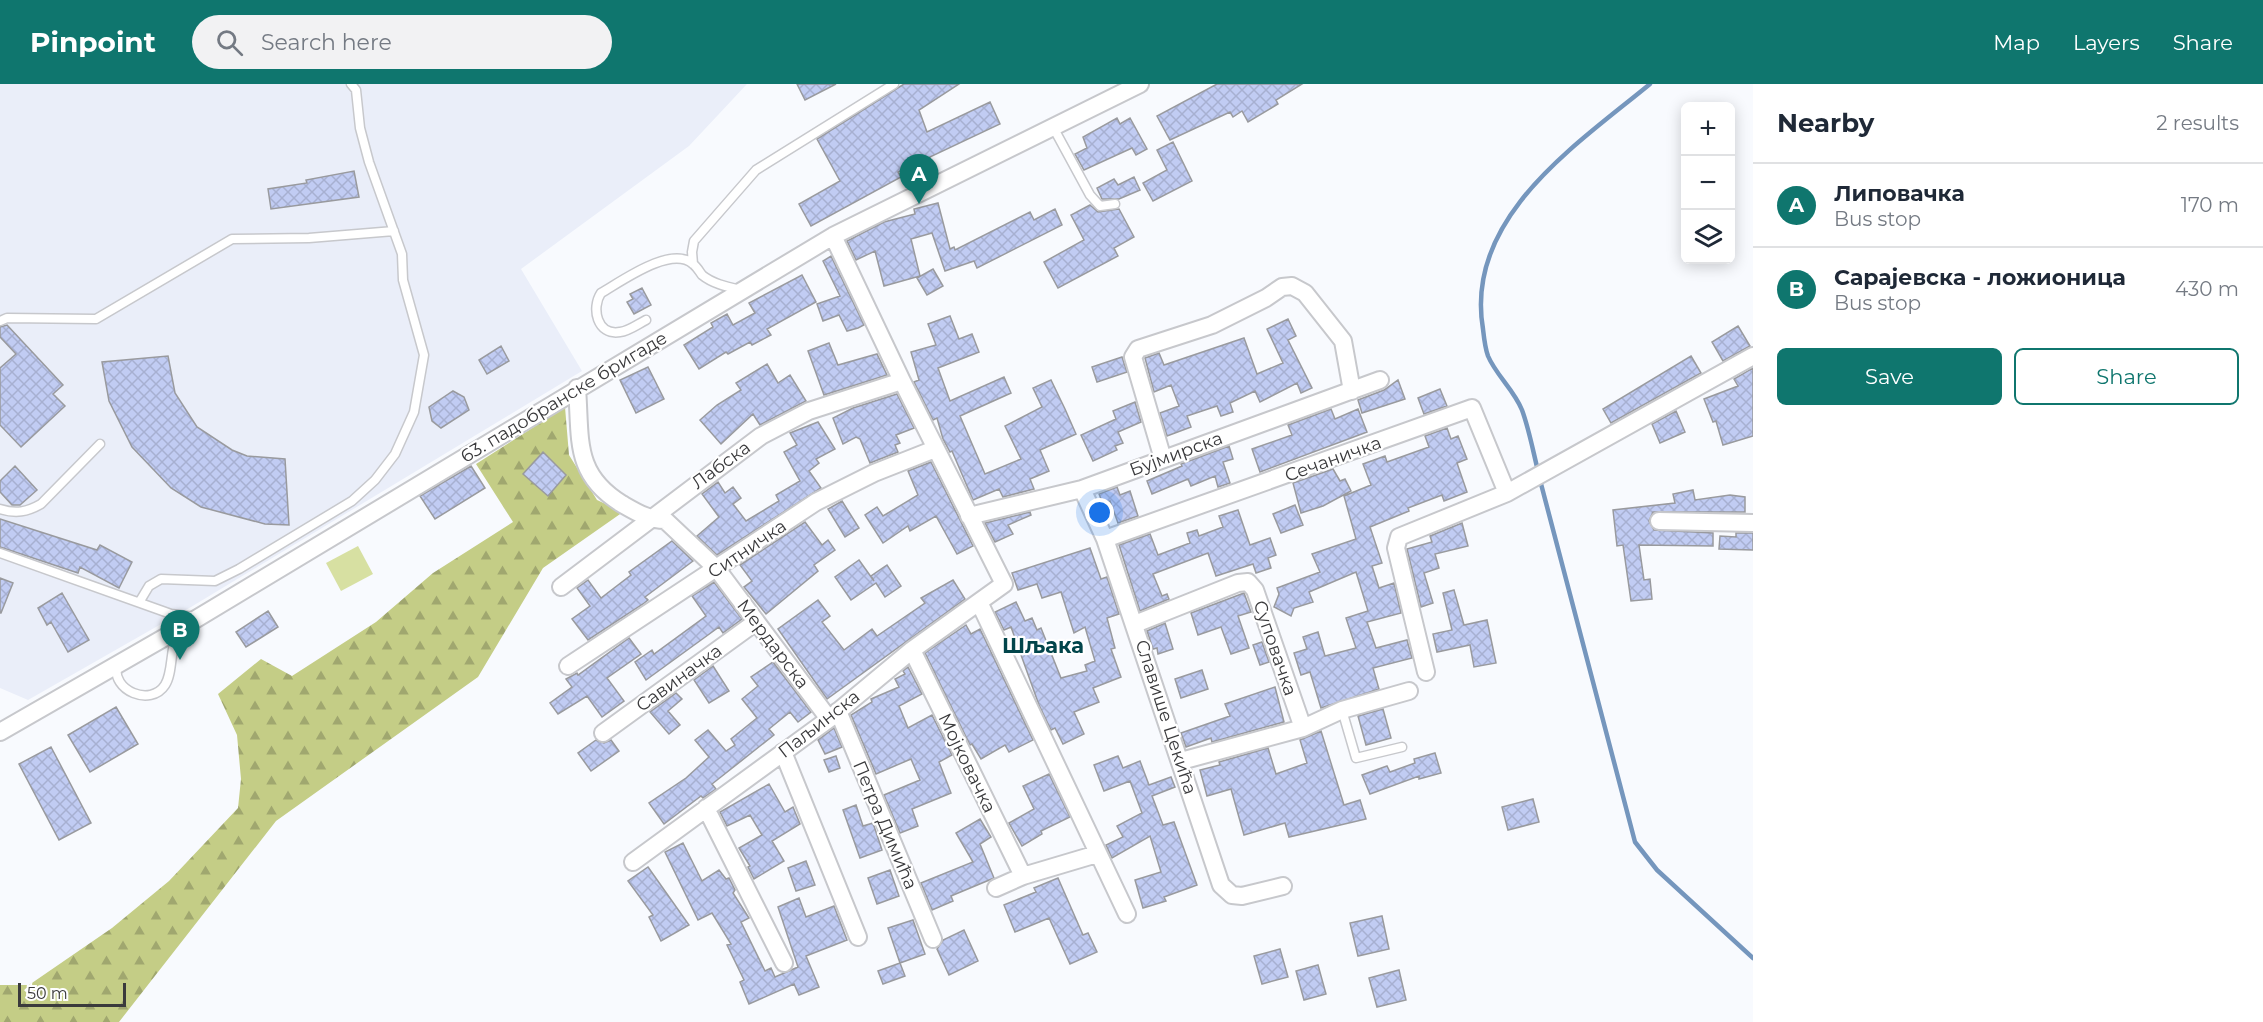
<!DOCTYPE html>
<html lang="en">
<head>
<meta charset="utf-8">
<style>
  :root { --surface:#fff; --page:#f2f2f3; --text:#1f2937; --muted:#747a83; --line:#e0e1e3; --accent:#0f766e }
  body { margin:0; font-family:Montserrat,sans-serif; background:var(--page); color:var(--text) }
  .controls { position:absolute; right:18px; top:18px; display:grid; overflow:hidden; border-radius:9px; box-shadow:0 3px 15px #0003 }
  .controls button { width:54px; height:54px; display:grid; place-items:center; padding:0; border:0; border-bottom:2px solid var(--line); background:var(--surface); color:var(--text); font:30px sans-serif }
  .scale { position:absolute; left:18px; bottom:15px; width:108px; box-sizing:border-box; padding-left:6px; border:3px solid #3a3a3c; border-top:0; font-size:16px; line-height:21px; white-space:nowrap; color:#3a3a3c; -webkit-text-stroke:4px #fff; paint-order:stroke }
  .you { position:absolute; left:1100px; top:429px; width:21px; height:21px; margin:-15px; border:4px solid #fff; border-radius:50%; background:#1a73e8; box-shadow:0 0 0 9px #1a73e833 }
  .badge { display:grid; place-items:center; width:39px; height:39px; border-radius:50%; background:var(--accent); color:#fff; font-size:20px; font-weight:700 }
  .pin { position:absolute; translate:-50% -50px; filter:drop-shadow(0 2px 3px #0008) }
  .pin::after { content:''; position:absolute; top:32px; width:21px; height:18px; background:inherit; clip-path:polygon(0 0,100% 0,50% 100%) }
  .list { margin:0; padding:0; list-style:none }
  h2 { display:flex; justify-content:space-between; align-items:center; height:78px; margin:0; padding:0 24px; font-size:26px }
  h2 small { font-size:20px; font-weight:400; color:var(--muted) }
  .list li { display:grid; grid-template-columns:39px 1fr auto; gap:18px; align-items:center; box-sizing:border-box; height:84px; padding:0 24px; border-top:2px solid var(--line) }
  .list b { display:block; font-size:22px; white-space:nowrap }
  .list p { margin:0; font-size:20px; white-space:nowrap; color:var(--muted) }
  .list em { font-size:20px; font-style:normal; color:var(--muted) }
  .actions { display:flex; gap:12px; padding:18px 24px }
  .actions a { flex:1; padding:14px 0; border:2px solid var(--accent); border-radius:9px; text-align:center; font-size:21px; color:var(--accent) }
  .actions .main { background:var(--accent); color:#fff }
  .icon { flex:none; width:33px; height:33px; fill:none; stroke:currentColor; stroke-width:2; stroke-linecap:round; stroke-linejoin:round }
  .map { position:relative; flex:none; width:1753px; height:938px; overflow:hidden }
  header { display:flex; align-items:center; gap:36px; box-sizing:border-box; height:84px; padding:0 30px; background:var(--accent); color:#fff }
  header strong { font-size:28px }
  nav { display:flex; gap:33px; margin-inline-start:auto; font-size:21px }
  .search { width:420px; height:54px; background:var(--page); display:flex; align-items:center; gap:15px; box-sizing:border-box; padding:0 21px; border-radius:33px; color:var(--muted); font-size:22px }
  main { display:flex }
  aside { flex:1; background:var(--surface) }
  .map>svg:first-child { display:block }
  .built { fill:#eaeef9 }
  .forest { fill:url(#forest-firs) }
  .pitch { fill:#d7e0a2 }
  .lines { fill:none; stroke-linecap:round; stroke-linejoin:round }
  .stream { stroke:#7596bd; stroke-width:4.5 }
  .building { fill:url(#building-cross-hatch); stroke:#999a9e; stroke-width:1.5 }
  .service-casing { stroke:#c7c8cc; stroke-width:11 }
  .minor-casing { stroke:#c7c8cc; stroke-width:20 }
  .service { stroke:#fff; stroke-width:8 }
  .minor { stroke:#fff; stroke-width:16 }
  .labels { text-anchor:middle; dominant-baseline:central; stroke-width:4.5; stroke-linejoin:round; paint-order:stroke }
  .street-label { font-size:18px; fill:#3a3a3c; stroke:#fff }
  .quarter-label { font-size:21px; font-weight:bold; fill:#02454b; stroke:#fff }
</style>
</head>
<body>
<header>
<strong>Pinpoint</strong>
<div class="search"><svg class="icon" aria-label="search" viewBox="0 0 24 24"><circle cx="10" cy="10" r="6"/><path d="M15 15l6 6"/></svg>Search here</div>
<nav><a>Map</a><a>Layers</a><a>Share</a></nav>
</header>
<main>
<div class="map">
<svg width="1753" height="938" viewBox="0 0 1753 938">
  <defs>
    <pattern id="forest-firs" width="22" height="20" patternUnits="userSpaceOnUse" patternTransform="scale(1.5)"><rect width="22" height="20" fill="#c4cd86"/><path d="M5 1l3.5 6h-7zM16 11l3.5 6h-7z" fill="#a0a76f"/></pattern>
    <pattern id="building-cross-hatch" width="8" height="8" patternUnits="userSpaceOnUse" patternTransform="scale(1.5)"><rect width="8" height="8" fill="#c1ccf3"/><path d="M0 0l8 8M0 8l8-8" fill="none" stroke="#a7b0d1"/></pattern>
  </defs>
  <rect width="100%" height="100%" fill="#f8fafe"/>
  <!-- built -->
  <path class="built" d="M0,0H747L689,62L521,185L582,287L191,523L28,616L0,604Z"/>
  <!-- forest -->
  <path class="forest" d="M565,323L569,371L597,416L623,428L543,484L478,593L276,737L119,938H0V901H29L112,844L169,797L238,724L241,695L237,651L218,610L261,575L292,592L376,538L433,489L513,438L476,380Z"/>
  <!-- pitch -->
  <path class="pitch" d="M358,462L373,490L341,507L326,479Z"/>
  <g class="lines">
    <!-- stream -->
    <path class="stream" d="M1538,387C1533,367 1529,345 1522,326C1514,306 1496,291 1488,272C1485,264 1484,254 1483,245C1464,134 1576,61 1650,0
      M1540,396L1635,758L1657,786L1753,874"/>
  </g>
  <!-- building -->
  <path class="building" d="M797,0H836L805,16Z
    M904,0H959L919,26L927,48L990,18L1000,40L898,88L901,93L811,142L799,120L840,97L817,55Z
    M1217,0H1302L1276,16L1278,20L1248,38L1242,27L1233,33L1230,28L1170,56L1157,32Z
    M1117,34L1120,40L1130,34L1147,65L1136,71L1132,64L1084,86L1075,70L1087,64L1083,53Z
    M1173,58L1192,97L1153,117L1143,99L1167,86L1157,66Z
    M354,87L359,113L271,125L268,105L307,99L306,96Z
    M1134,93L1140,106L1119,115H1102L1097,104L1114,95L1118,101Z
    M938,119L950,165L954,163L955,166L1030,128L1034,136L1055,125L1062,141L977,184L974,177L945,187L932,149L911,155L920,192L884,202L875,167L856,176L847,157L884,138L915,130L914,125Z
    M1090,121L1098,128L1119,125L1134,153L1114,164L1118,172L1058,204L1044,178L1084,156L1071,131Z
    M831,172L864,241L858,244L847,247L839,231L823,237L817,220L840,212L823,177Z
    M933,185L943,202L927,211L917,194Z
    M802,191L816,218L767,245L771,251L752,261L750,258L728,270L726,268L699,285L684,261L713,243L711,239L727,230L733,241L755,229L749,219Z
    M642,204L651,221L634,230L627,218L633,215L630,210Z
    M950,232L959,255L972,250L979,268L938,284L950,317L1004,293L1011,309L960,332L985,390L1021,375L1005,342L1042,323L1033,304L1051,296L1065,325L1076,350L1040,366L1049,387L1030,395L1034,405L1003,413L999,405L973,416L952,367L950,368L943,355L937,334L933,336L914,298L919,296L911,268L936,261L928,240Z
    M1288,235L1296,252L1288,256L1312,304L1301,309L1297,299L1260,318L1255,307L1230,319L1233,328L1221,332L1217,322L1187,332L1191,343L1167,352L1160,329L1179,322L1171,301L1154,308L1145,274L1159,269L1164,281L1244,254L1257,290L1283,279L1267,245Z
    M7,241L63,301L53,310L65,322L21,363L0,341V284L16,270L0,253V243Z
    M1738,242L1750,262L1723,277L1712,258Z
    M829,259L838,281L877,270L887,291L824,311L808,267Z
    M501,262L509,277L487,290L479,276Z
    M168,272L175,309L197,343L232,366L247,372L285,375L289,441L265,440L201,423L171,404L132,363L109,317L102,278Z
    M1691,272L1701,289L1611,339L1603,325Z
    M1122,273L1127,288L1097,298L1092,283Z
    M767,280L778,299L790,291L806,317L760,341L753,330L721,360L700,336L717,321L741,306L736,299Z
    M648,283L664,315L636,329L620,296Z
    M1753,284V352L1723,361L1716,337L1713,338L1704,315L1738,302L1734,295Z
    M1398,296L1405,315L1362,329L1358,316L1384,306Z
    M1440,305L1447,322L1424,330L1418,314Z
    M453,307L464,313L469,326L441,344L432,337L429,323Z
    M897,310L914,344L896,351L900,359L895,361L898,368L870,379L860,355L856,353L843,360L833,334L853,324Z
    M1135,318L1141,338L1118,348L1123,359L1115,362L1117,366L1093,377L1081,351L1116,335L1113,327Z
    M1331,325L1335,335L1358,325L1367,348L1260,388L1252,365L1292,351L1288,341Z
    M1676,327L1685,348L1660,359L1652,340Z
    M818,338L835,365L816,375L819,379L809,387L821,404L717,471L697,452L719,433L702,410L718,398L725,409L733,403L741,414L733,420L746,437L779,417L776,411L800,397L784,368L797,361L790,349Z
    M1447,344L1451,355L1458,352L1467,375L1457,379L1467,408L1444,417L1442,411L1408,424L1409,427L1370,443L1382,479L1372,482L1379,504L1394,499L1401,529L1367,538L1376,564L1407,556L1412,574L1373,584L1379,605L1321,624L1310,588L1301,591L1294,569L1307,565L1303,553L1318,548L1325,572L1356,564L1346,534L1368,527L1356,488L1309,508L1313,518L1294,524L1291,532L1274,523L1279,510L1277,504L1320,488L1312,470L1356,455L1344,412L1371,401L1363,380L1385,372L1387,378L1429,363L1425,352Z
    M1229,362L1233,375L1223,378L1230,399L1218,403L1215,392L1191,402L1188,395L1152,410L1147,397L1182,382L1181,380Z
    M543,368L566,391L548,412L523,390Z
    M931,378L973,462L957,470L936,432L910,447L908,442L883,459L865,431L877,423L883,432L918,411L908,387Z
    M15,382L37,406L20,421H12L0,408V397Z
    M471,382L485,404L435,435L420,412Z
    M1333,385L1340,397L1345,395L1351,407L1323,422L1301,429L1293,399Z
    M1117,403L1120,411L1130,407L1138,432L1118,439L1110,417L1103,420L1099,410Z
    M1693,406L1695,416L1730,411L1745,413V428H1653L1649,437L1654,446L1713,449V462L1639,461L1644,496L1650,495L1652,515L1631,517L1623,461L1617,462L1613,426L1675,419L1673,410Z
    M842,417L859,444L845,453L828,425Z
    M1295,421L1303,441L1281,449L1273,430Z
    M1238,426L1250,461L1270,454L1276,471L1268,474L1271,484L1256,489L1253,480L1216,492L1208,469L1153,490L1162,512L1167,510L1169,515L1140,527L1119,461L1150,450L1158,471L1190,459L1187,449L1197,446L1199,452L1223,443L1219,432Z
    M1030,428L1031,431L1008,441L1013,450L995,458L985,439Z
    M0,435L97,466L100,461L132,478L119,504L80,483L78,489L0,463Z
    M805,438L822,461L828,456L835,466L814,481L818,487L766,530L744,503L752,497L740,481Z
    M1462,439L1468,462L1435,470L1439,484L1424,489L1433,519L1421,523L1407,465L1432,458L1430,452Z
    M1736,449H1753V466L1719,465L1720,452L1736,453Z
    M672,457L693,477L645,513L648,516L643,520L588,556L572,535L590,522L577,504L588,496L601,514L631,491L629,488Z
    M1090,464L1101,495L1107,493L1119,530L1107,534L1115,564L1111,565L1121,593L1093,604L1099,618L1074,628L1084,650L1063,660L1055,644L1051,646L1039,621L1011,543L1004,546L995,528L1016,518L1025,537L1032,534L1037,546L1041,544L1061,594L1087,587L1085,581L1095,577L1085,543L1074,549L1061,508L1042,514L1037,500L1018,506L1012,489Z
    M859,476L874,497L871,492L887,481L901,502L885,513L876,499L851,516L835,493Z
    M0,494L13,499L1,529H0Z
    M953,496L965,515L827,615L778,545L818,516L830,532L822,538L844,566L872,545L877,552L925,519L921,514Z
    M714,498L742,535L723,549L719,543L646,596L635,578L652,566L654,570L706,532L692,512Z
    M1454,506L1464,541L1487,536L1496,579L1474,583L1470,561L1437,568L1433,550L1452,546L1443,509Z
    M62,509L89,556L68,568L51,538L47,541L38,524Z
    M1244,509L1251,528L1238,532L1249,564L1231,570L1221,543L1198,551L1191,529Z
    M268,527L278,543L246,563L236,548Z
    M1165,539L1173,565L1158,570L1157,564L1153,565L1147,547Z
    M966,541L971,550L980,545L1033,656L1009,668L1005,661L981,675L972,660L970,661L925,569Z
    M629,554L641,570L607,594L624,617L602,633L587,612L558,630L550,619L572,603L566,595L577,589L578,591Z
    M1262,558L1269,578L1260,581L1253,561Z
    M773,578L811,628L798,638L790,628L769,645L774,651L712,700L716,705L703,714L701,712L664,740L649,719L686,694L709,673L695,656L708,646L726,667L735,661L731,655L757,634L742,615L758,602L751,593Z
    M713,582L729,607L709,619L694,596Z
    M908,583L922,610L899,622L908,644L932,631L952,671L939,678L951,709L912,725L918,742L900,749L884,711L920,696L911,675L876,690L851,631L872,618L871,615L899,603L895,595L905,590L903,587Z
    M1202,586L1208,605L1181,614L1175,595Z
    M1275,603L1284,638L1212,658L1211,654L1186,663L1181,649L1230,632L1225,620Z
    M676,609L682,615L668,627L680,641L669,650L650,628Z
    M116,623L138,660L90,688L68,651Z
    M1383,625L1391,654L1366,661L1358,632Z
    M834,644L842,663L825,670L818,656Z
    M1321,647L1344,721L1360,716L1366,735L1289,753L1285,739L1244,751L1231,705L1207,712L1200,686L1220,681L1219,678L1268,664L1276,690L1307,679L1300,656Z
    M596,656L604,659L611,656L619,667L591,687L578,669Z
    M51,663L91,739L59,756L19,680Z
    M1435,669L1441,689L1419,695V692L1370,710L1362,691L1387,682L1390,688L1415,679L1414,675Z
    M836,672L840,684L829,688L824,676Z
    M1118,672L1123,684L1140,677L1149,701L1171,693L1175,703L1152,712L1163,741L1174,738L1197,801L1164,813L1166,817L1143,824L1135,796L1161,788L1150,752L1112,774L1106,761L1123,753L1117,742L1142,729L1130,697L1104,707L1094,681Z
    M1049,690L1070,733L1041,747L1042,750L1022,762L1009,739L1034,725L1023,702Z
    M769,700L785,728L793,723L800,740L772,757L784,777L754,795L748,783L750,782L739,764L762,751L750,731L727,742L720,728Z
    M1533,715L1539,738L1508,746L1502,723Z
    M856,721L863,742L873,739L882,766L860,774L843,726Z
    M980,735L991,753L980,760L994,794L951,812L953,817L932,826L921,799L973,778L956,749Z
    M683,759L702,797L719,786L726,795L729,794L735,806L733,809L749,834L741,838L765,887L771,884L775,893L798,883L778,823L799,814L806,833L834,822L847,856L806,872L819,903L799,911L794,900L749,920L740,898L744,896L727,861L731,860L712,829L698,836L665,768Z
    M806,777L815,801L796,807L788,784Z
    M648,783L689,841L661,857L649,833L653,831L628,797Z
    M890,786L899,812L877,820L868,794Z
    M1058,794L1083,851L1088,849L1097,868L1070,880L1049,834L1015,848L1004,821L1036,808L1034,804Z
    M1382,832L1389,865L1358,872L1350,839Z
    M913,836L925,870L900,879L888,844Z
    M964,846L978,877L949,891L937,865L943,856Z
    M1280,865L1288,893L1262,900L1254,872Z
    M900,879L905,892L883,900L878,887Z
    M1318,881L1326,910L1304,916L1296,887Z
    M1399,886L1406,916L1377,923L1369,894Z"/>
  <g class="lines">
    <!-- service casing -->
    <g class="service-casing">
      <path id="service" d="M1053,43L1090,111L1100,122L1115,120
        M693,180L692,168L694,157L756,86L894,0
        M646,236C638,240 629,247 620,248C597,252 591,224 601,209C622,197 671,161 693,180C697,183 699,187 702,191C713,200 728,203 741,206
        M0,237L7,234L96,235L232,155L309,154L394,147
        M0,425C16,430 27,428 41,420L100,360
        M0,469L171,530L195,533
        M140,517L149,502L161,495L215,497L239,485L352,417L375,396L395,370L414,328L424,271L403,196L402,170L369,78L360,44L356,6L351,0
        M117,581C111,607 151,623 165,601C173,589 170,565 177,550
        M1342,626L1356,674L1402,663"/>
    </g>
    <!-- minor casing -->
    <g class="minor-casing">
      <path id="minor" d="M577,304C581,355 573,390 622,420C636,428 649,436 665,436L717,485L829,635
        M1163,375L1133,273L1138,265L1212,241L1266,214L1282,203L1292,202L1305,209L1343,257L1352,307
        M1082,405L1105,455L1221,801L1232,811L1242,812L1283,802
        M969,432L1082,405L1380,296
        M1659,437L1753,439
        M1105,455L1472,324L1507,409
        M561,503L761,352L809,327L902,297
        M979,518L1127,830
        M1135,540L1238,499L1248,498L1255,506L1303,644
        M912,566L1023,792
        M568,582L816,418L874,389L935,365
        M1426,588L1396,464L1399,453L1507,409L1753,272
        M838,627L933,855
        M0,648L181,544L833,152L1140,0
        M603,649L756,538
        M783,668L858,853
        M1181,677L1303,644L1342,626L1409,607
        M706,724L784,879
        M633,778L829,635L912,566L1004,500L902,297L833,152
        M996,804L1023,792L1097,770"/>
    </g>
    <!-- service -->
    <use href="#service" class="service"/>
    <!-- minor -->
    <use href="#minor" class="minor"/>
  </g>
  <g class="labels">
    <!-- street labels -->
    <g class="street-label">
      <text transform="translate(564 313) rotate(-31)">63. падобранске бригаде</text>
      <text transform="translate(1176 370) rotate(-20)">Бујмирска</text>
      <text transform="translate(1333 375) rotate(-20)">Сечаничка</text>
      <text transform="translate(721 381) rotate(-36)">Лабска</text>
      <text transform="translate(747 465) rotate(-34)">Ситничка</text>
      <text transform="translate(773 560) rotate(53)">Мердарска</text>
      <text transform="translate(1275 564) rotate(71)">Суповачка</text>
      <text transform="translate(679 594) rotate(-36)">Савиначка</text>
      <text transform="translate(1166 633) rotate(72)">Славише Цекића</text>
      <text transform="translate(819 640) rotate(-38)">Паљинска</text>
      <text transform="translate(967 679) rotate(64)">Мојковачка</text>
      <text transform="translate(885 741) rotate(67)">Петра Димића</text>
    </g>
    <!-- quarter labels -->
    <g class="quarter-label">
      <text x="1043" y="561">Шљака</text>
    </g>
  </g>
</svg>
<div class="controls">
<button>+</button>
<button>−</button>
<button><svg class="icon" aria-label="layers" viewBox="0 0 24 24"><path d="M12 4l9 5-9 5-9-5zM3 14l9 5 9-5"/></svg></button>
</div>
<div class="scale">50 m</div>
<div class="you"></div>
<div class="pin badge" style="left:919px;top:120px">A</div>
<div class="pin badge" style="left:180px;top:576px">B</div>
</div>
<aside>
<h2>Nearby<small>2 results</small></h2>
<ul class="list">
<li><span class="badge">A</span><div><b>Липовачка</b><p>Bus stop</p></div><em>170 m</em></li>
<li><span class="badge">B</span><div><b>Сарајевска - ложионица</b><p>Bus stop</p></div><em>430 m</em></li>
</ul>
<div class="actions"><a class="main">Save</a><a>Share</a></div>
</aside>
</main>
</body>
</html>
